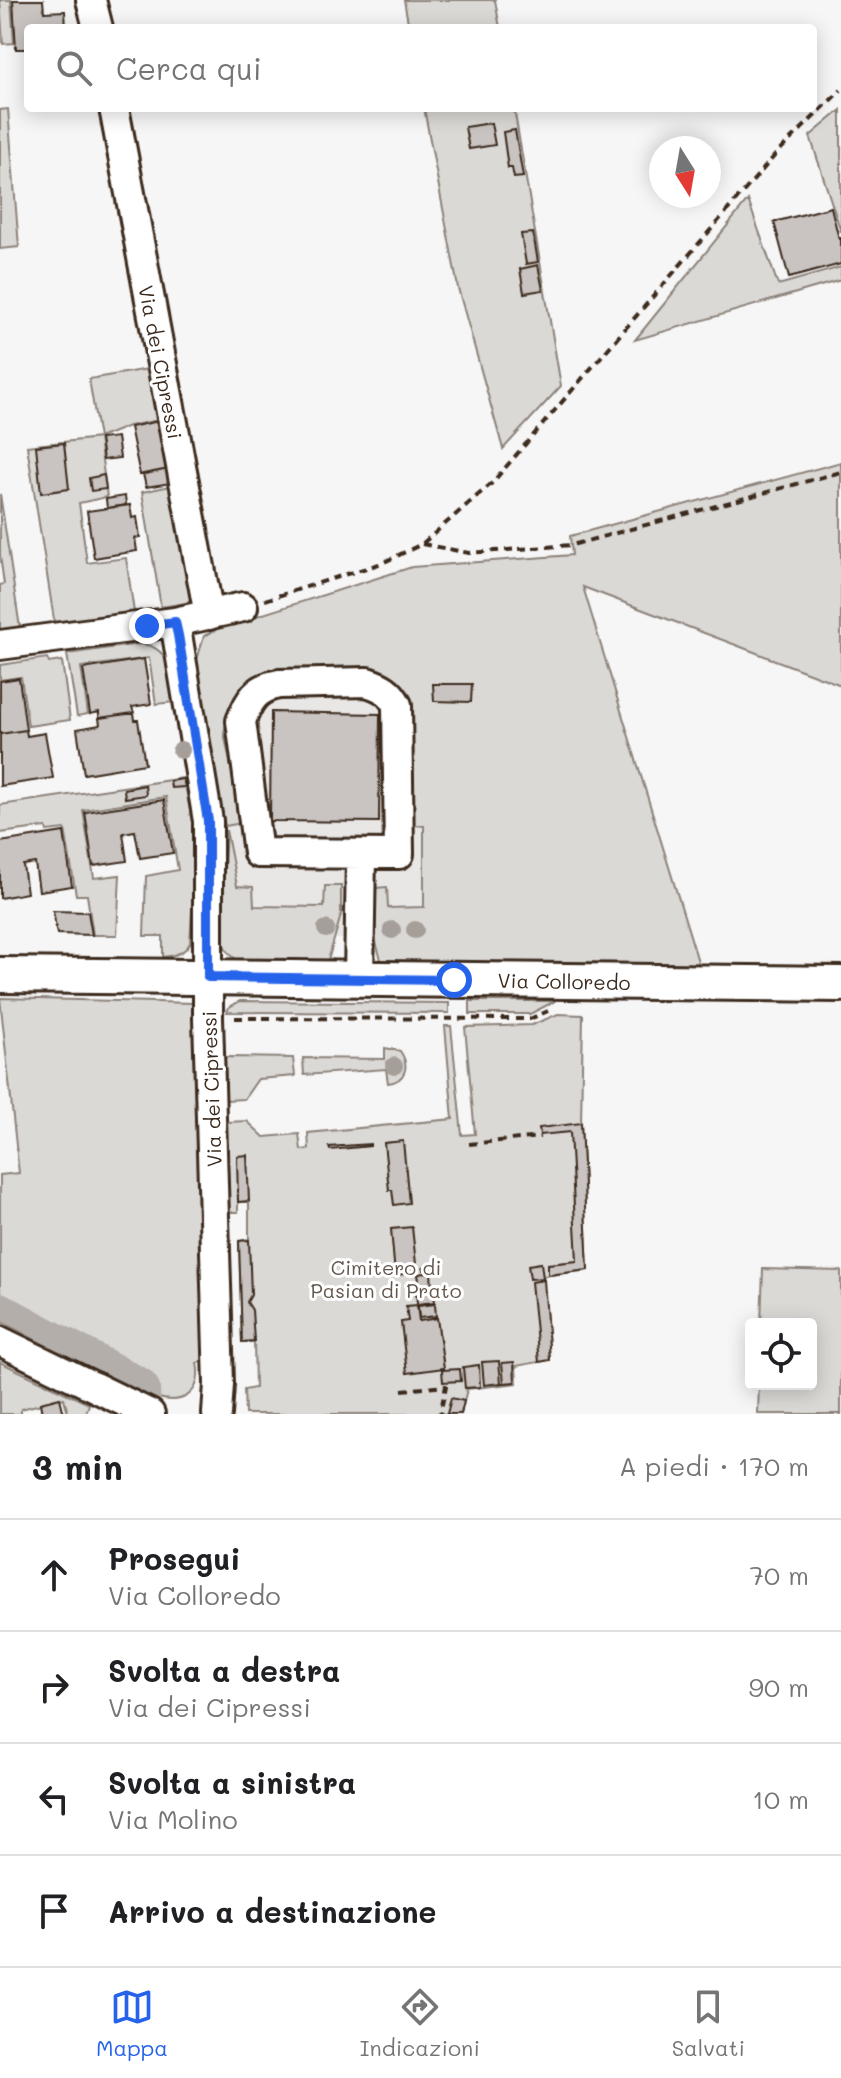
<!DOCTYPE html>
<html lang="it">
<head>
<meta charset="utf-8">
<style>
  :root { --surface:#fff; --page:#f2f2f2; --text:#202124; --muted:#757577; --line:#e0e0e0; --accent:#2563eb }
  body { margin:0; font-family:Mali,sans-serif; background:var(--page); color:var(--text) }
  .controls { position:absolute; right:24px; bottom:24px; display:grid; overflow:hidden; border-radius:8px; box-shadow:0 4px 20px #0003 }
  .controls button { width:72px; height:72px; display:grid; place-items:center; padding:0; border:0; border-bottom:2px solid var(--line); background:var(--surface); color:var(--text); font:40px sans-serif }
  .compass { position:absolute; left:649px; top:136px; width:72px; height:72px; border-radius:50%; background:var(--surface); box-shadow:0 4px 20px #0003; rotate:169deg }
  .stop { position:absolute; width:24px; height:24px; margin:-18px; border:6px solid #2563eb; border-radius:50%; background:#fff }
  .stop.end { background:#2563eb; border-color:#fff; box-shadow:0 2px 8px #0008 }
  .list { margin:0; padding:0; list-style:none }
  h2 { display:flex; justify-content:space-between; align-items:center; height:104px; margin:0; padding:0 32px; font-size:34px }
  h2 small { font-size:26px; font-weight:400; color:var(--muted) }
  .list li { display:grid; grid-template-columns:52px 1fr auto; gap:24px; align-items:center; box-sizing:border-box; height:112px; padding:0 32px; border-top:2px solid var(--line) }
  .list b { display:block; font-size:30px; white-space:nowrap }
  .list p { margin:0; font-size:26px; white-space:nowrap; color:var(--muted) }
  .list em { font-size:26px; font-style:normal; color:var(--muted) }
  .icon { flex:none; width:44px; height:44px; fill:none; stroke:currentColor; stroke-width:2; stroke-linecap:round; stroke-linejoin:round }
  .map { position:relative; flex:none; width:841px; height:1414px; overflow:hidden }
  .search { position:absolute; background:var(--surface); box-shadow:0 4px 20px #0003; left:24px; right:24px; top:24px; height:88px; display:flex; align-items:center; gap:20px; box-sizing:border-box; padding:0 28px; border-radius:8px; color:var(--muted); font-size:30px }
  .sheet { height:552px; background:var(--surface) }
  nav { display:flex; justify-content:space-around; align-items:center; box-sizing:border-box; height:112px; border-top:2px solid var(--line); background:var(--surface); font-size:22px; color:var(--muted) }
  nav a { display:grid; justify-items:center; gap:4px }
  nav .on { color:var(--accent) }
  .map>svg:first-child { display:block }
  .built { fill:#e9e7e6 }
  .green { fill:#dbd9d6; stroke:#8b827a; stroke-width:2 }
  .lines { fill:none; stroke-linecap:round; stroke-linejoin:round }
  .canal { stroke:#b4aeaa; stroke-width:26 }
  .building { fill:#c9c3c1; stroke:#3b2a1e; stroke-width:2 }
  .minor-casing { stroke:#3b2a1e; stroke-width:34 }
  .major-casing { stroke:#3b2a1e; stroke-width:40 }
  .path { stroke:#3b2a1e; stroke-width:4; stroke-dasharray:8 6; stroke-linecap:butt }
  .minor { stroke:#fff; stroke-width:28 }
  .major { stroke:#fff; stroke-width:34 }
  .tree { fill:#a69e98 }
  .route { stroke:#2563eb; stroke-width:10 }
  .labels { text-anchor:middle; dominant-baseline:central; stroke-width:6; stroke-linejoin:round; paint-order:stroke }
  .street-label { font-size:20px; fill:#3b2a1e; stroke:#fff }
  .park-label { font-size:20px; fill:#63564c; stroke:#fff }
</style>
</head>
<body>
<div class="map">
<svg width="841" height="1414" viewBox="0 0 841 1414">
  <rect width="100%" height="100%" fill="#f7f6f6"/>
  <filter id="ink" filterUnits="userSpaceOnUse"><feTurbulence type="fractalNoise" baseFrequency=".0125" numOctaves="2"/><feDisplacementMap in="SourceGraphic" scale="16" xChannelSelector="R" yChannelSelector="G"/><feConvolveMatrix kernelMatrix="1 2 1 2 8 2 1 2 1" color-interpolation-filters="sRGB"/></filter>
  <g filter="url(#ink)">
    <!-- built -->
    <path class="built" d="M425,597L423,940L247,938L200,694Z"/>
    <!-- green -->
    <path class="green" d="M0,0H11L14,43L3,44Z
      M404,0H495L500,28H409Z
      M424,108H514L561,386L503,449L458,288Z
      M8,109L19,247L0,249V110Z
      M841,110V232L810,136Z
      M748,200L778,285L841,267V280L635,340Z
      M154,368L163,419L129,426L99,438L107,497L79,503L87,563L126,558L134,612L55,626L27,446L99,438L89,379Z
      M841,462V685L583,587L700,968L382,963L375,939V888L387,887L388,908L424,907V826L406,824L403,694L268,676L229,714L224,732L242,823L225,826L195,667L204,636L219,628L412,567L572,555L570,536Z
      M175,485L193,597L186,603L161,607L142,492Z
      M0,494L20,628L0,631V585L4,584L0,555Z
      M139,644C171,645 172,676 174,702L156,704L149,658L81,667L88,714L77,716L67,654Z
      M47,658L49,663L62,661L70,720L28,726L21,677L0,680V665Z
      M184,778L196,844L190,943C185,953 175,956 163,957V936H144L146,876L178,870L166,797L83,810L94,878L120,875L117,935H93L87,895H76L65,829L47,831L46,827L0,833V805Z
      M226,830L237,886L253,887L254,906L324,907L325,886H341V915L327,964L239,961C227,954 222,945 221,932Z
      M0,998L193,1003L203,1361L197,1363C203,1393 183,1406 155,1397L0,1321V1175L19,1173Z
      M240,1001L449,1003V1013L227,1012L229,1007Z
      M470,1001H555L530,1014H470Z
      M558,1014L583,1015L581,1124L588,1270L543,1276L550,1360L516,1366L517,1383L467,1389L461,1414H245L244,1390L255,1388L254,1342H242L239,1241L249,1239V1202H238V1212H229L227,1122L247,1121L264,1137L299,1134L301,1150L309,1149L308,1133L453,1119L445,1026H451L462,1135L475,1134L465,1027L532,1025Z
      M385,1048L400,1051C410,1065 406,1081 388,1083L386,1069L304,1075L303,1058L385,1059Z
      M225,1057L293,1058L295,1076L258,1079L244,1099L226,1100Z
      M763,1269L841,1271V1414H758L759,1384H811V1324H761Z
      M0,1362L89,1404L86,1414H68L64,1398L21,1409V1414H0Z"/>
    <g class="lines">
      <!-- canal -->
      <path class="canal" d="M0,1305L142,1381L147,1387L148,1414"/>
    </g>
    <!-- building -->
    <path class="building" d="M13,0H43L44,12L65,11L66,28H28V49H16Z
      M491,123L495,145L469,149L465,127Z
      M515,130L523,177L514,178L512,168H508L503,132Z
      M831,207L839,239L841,238V264L789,278L774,222Z
      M533,233L538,262L526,264L521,234Z
      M538,265L543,290L524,293L520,269Z
      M159,421L169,469L140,475L130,427Z
      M117,437L120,458L103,460L100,439Z
      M64,443L69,489L41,493L36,446Z
      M169,469L171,483L146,487L143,474Z
      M104,475L106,489L91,491L89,478Z
      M125,496L126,505L107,508L106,499Z
      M130,505L132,518L137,517L140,537L135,538L137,551L94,558L87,511Z
      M144,659L151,704L132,707L134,713L99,718V712L90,714L83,669Z
      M19,678L26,730L0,734V681Z
      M433,684H472L471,702L434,701Z
      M271,712L380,714L379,822L270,821Z
      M134,713L135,720H138L145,764L84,774L77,729L100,725L99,718Z
      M26,730L27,736L45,733L53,778L0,786V734Z
      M183,779L185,787L171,788L170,781Z
      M145,785L146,795L125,798L124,789Z
      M164,800L173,853L140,858L135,831L123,833L127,861L93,866L85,812Z
      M64,832L72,886L39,891L35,863L23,865L27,893L0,898V842Z
      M53,911L88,912L92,935L57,934Z
      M581,1123L588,1270L548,1275V1264L577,1261L570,1132L540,1135L539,1128Z
      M403,1141L409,1203L394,1205L392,1190H389L384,1143Z
      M370,1144V1146L330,1150L329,1147Z
      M247,1155L249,1201L238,1202L237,1156Z
      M412,1227L417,1273L395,1275L391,1229Z
      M249,1240L251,1295L247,1302L252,1310L254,1341L242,1342L239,1241Z
      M541,1263L543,1278L530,1279L528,1265Z
      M431,1272L432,1287L420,1288L418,1274Z
      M544,1280L550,1360L539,1362L531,1282Z
      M433,1289L435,1302L417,1304L416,1291Z
      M435,1304L436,1316L419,1318L418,1306Z
      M417,1305L419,1321L437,1318L444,1368L407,1373L401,1322L408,1321L406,1306Z
      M499,1361L501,1383L484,1385L482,1362Z
      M514,1362L515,1382L504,1383L502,1363Z
      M479,1365L480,1387L465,1388L463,1367Z
      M460,1369L461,1381L443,1382L442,1370Z
      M60,1398L64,1414H42L40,1403Z
      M451,1398L464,1401L461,1414H447Z"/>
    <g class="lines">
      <!-- minor casing -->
      <g class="minor-casing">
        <path id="minor" d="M91,0L98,28
          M114,108L209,615
          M175,622L208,821V1018L219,1384L217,1414
          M0,645L175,622L243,607
          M367,682C382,687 390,691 397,705L399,854L258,853L241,721C249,700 256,688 279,684Z
          M359,979L361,854
          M0,1341L150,1414"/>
      </g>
      <!-- major casing -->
      <g class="major-casing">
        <path id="major" d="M0,975L841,984"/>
      </g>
      <!-- path -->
      <path class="path" d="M422,544L469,553L572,545L841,472
        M265,600L382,563L422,544L492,483L777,153L841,90
        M235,1018L530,1019L548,1011
        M469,1144L540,1137
        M422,1269L435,1267L436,1272
        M402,1390L446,1386L440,1414"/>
      <!-- minor -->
      <use href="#minor" class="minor"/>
      <!-- major -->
      <use href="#major" class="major"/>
    </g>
    <!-- trees -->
    <g class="tree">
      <circle cx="181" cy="750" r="9"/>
      <circle cx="326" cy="929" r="9"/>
      <circle cx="392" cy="930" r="9"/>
      <circle cx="415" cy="930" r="9"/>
      <circle cx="394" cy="1066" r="9"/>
    </g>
  </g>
  <g class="lines" filter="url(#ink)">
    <!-- route -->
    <path class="route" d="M147,626L175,622L178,635L208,821V977L454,980"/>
  </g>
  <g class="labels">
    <!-- street labels -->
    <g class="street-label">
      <text transform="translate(161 362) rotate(79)">Via dei Cipressi</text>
      <text transform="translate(564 981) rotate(1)">Via Colloredo</text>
      <text transform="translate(211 1089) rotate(-92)">Via dei Cipressi</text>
    </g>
    <!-- park labels -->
    <g class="park-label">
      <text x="386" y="1267">Cimitero di<tspan x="386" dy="23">Pasian di Prato</tspan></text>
    </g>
  </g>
</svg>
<div class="controls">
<button><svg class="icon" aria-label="locate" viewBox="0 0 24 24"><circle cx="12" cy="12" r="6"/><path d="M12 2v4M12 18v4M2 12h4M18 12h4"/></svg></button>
</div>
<svg class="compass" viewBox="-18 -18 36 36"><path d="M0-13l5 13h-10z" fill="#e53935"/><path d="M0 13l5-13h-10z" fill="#757577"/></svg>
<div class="stop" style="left:454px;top:980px"></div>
<div class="stop end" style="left:147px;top:626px"></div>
<div class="search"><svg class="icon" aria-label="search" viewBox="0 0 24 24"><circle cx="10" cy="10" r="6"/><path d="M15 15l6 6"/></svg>Cerca qui</div>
</div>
<section class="sheet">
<h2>3 min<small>A piedi · 170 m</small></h2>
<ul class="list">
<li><svg class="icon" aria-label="ahead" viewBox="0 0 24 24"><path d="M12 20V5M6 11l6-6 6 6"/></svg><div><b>Prosegui</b><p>Via Colloredo</p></div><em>70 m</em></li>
<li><svg class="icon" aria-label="right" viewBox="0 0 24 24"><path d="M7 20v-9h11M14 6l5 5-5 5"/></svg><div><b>Svolta a destra</b><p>Via dei Cipressi</p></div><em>90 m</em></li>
<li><svg class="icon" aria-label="left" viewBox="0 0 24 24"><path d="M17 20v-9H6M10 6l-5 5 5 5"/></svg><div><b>Svolta a sinistra</b><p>Via Molino</p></div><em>10 m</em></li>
<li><svg class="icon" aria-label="arrive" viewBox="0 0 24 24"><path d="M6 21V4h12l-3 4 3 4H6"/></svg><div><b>Arrivo a destinazione</b></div></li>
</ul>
</section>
<nav>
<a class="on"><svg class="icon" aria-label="map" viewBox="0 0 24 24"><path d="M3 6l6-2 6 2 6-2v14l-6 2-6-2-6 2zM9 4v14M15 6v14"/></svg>Mappa</a>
<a><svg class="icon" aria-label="directions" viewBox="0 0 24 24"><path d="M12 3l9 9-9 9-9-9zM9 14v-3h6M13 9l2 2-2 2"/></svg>Indicazioni</a>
<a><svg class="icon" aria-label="saved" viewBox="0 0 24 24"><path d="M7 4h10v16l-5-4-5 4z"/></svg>Salvati</a>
</nav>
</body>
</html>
